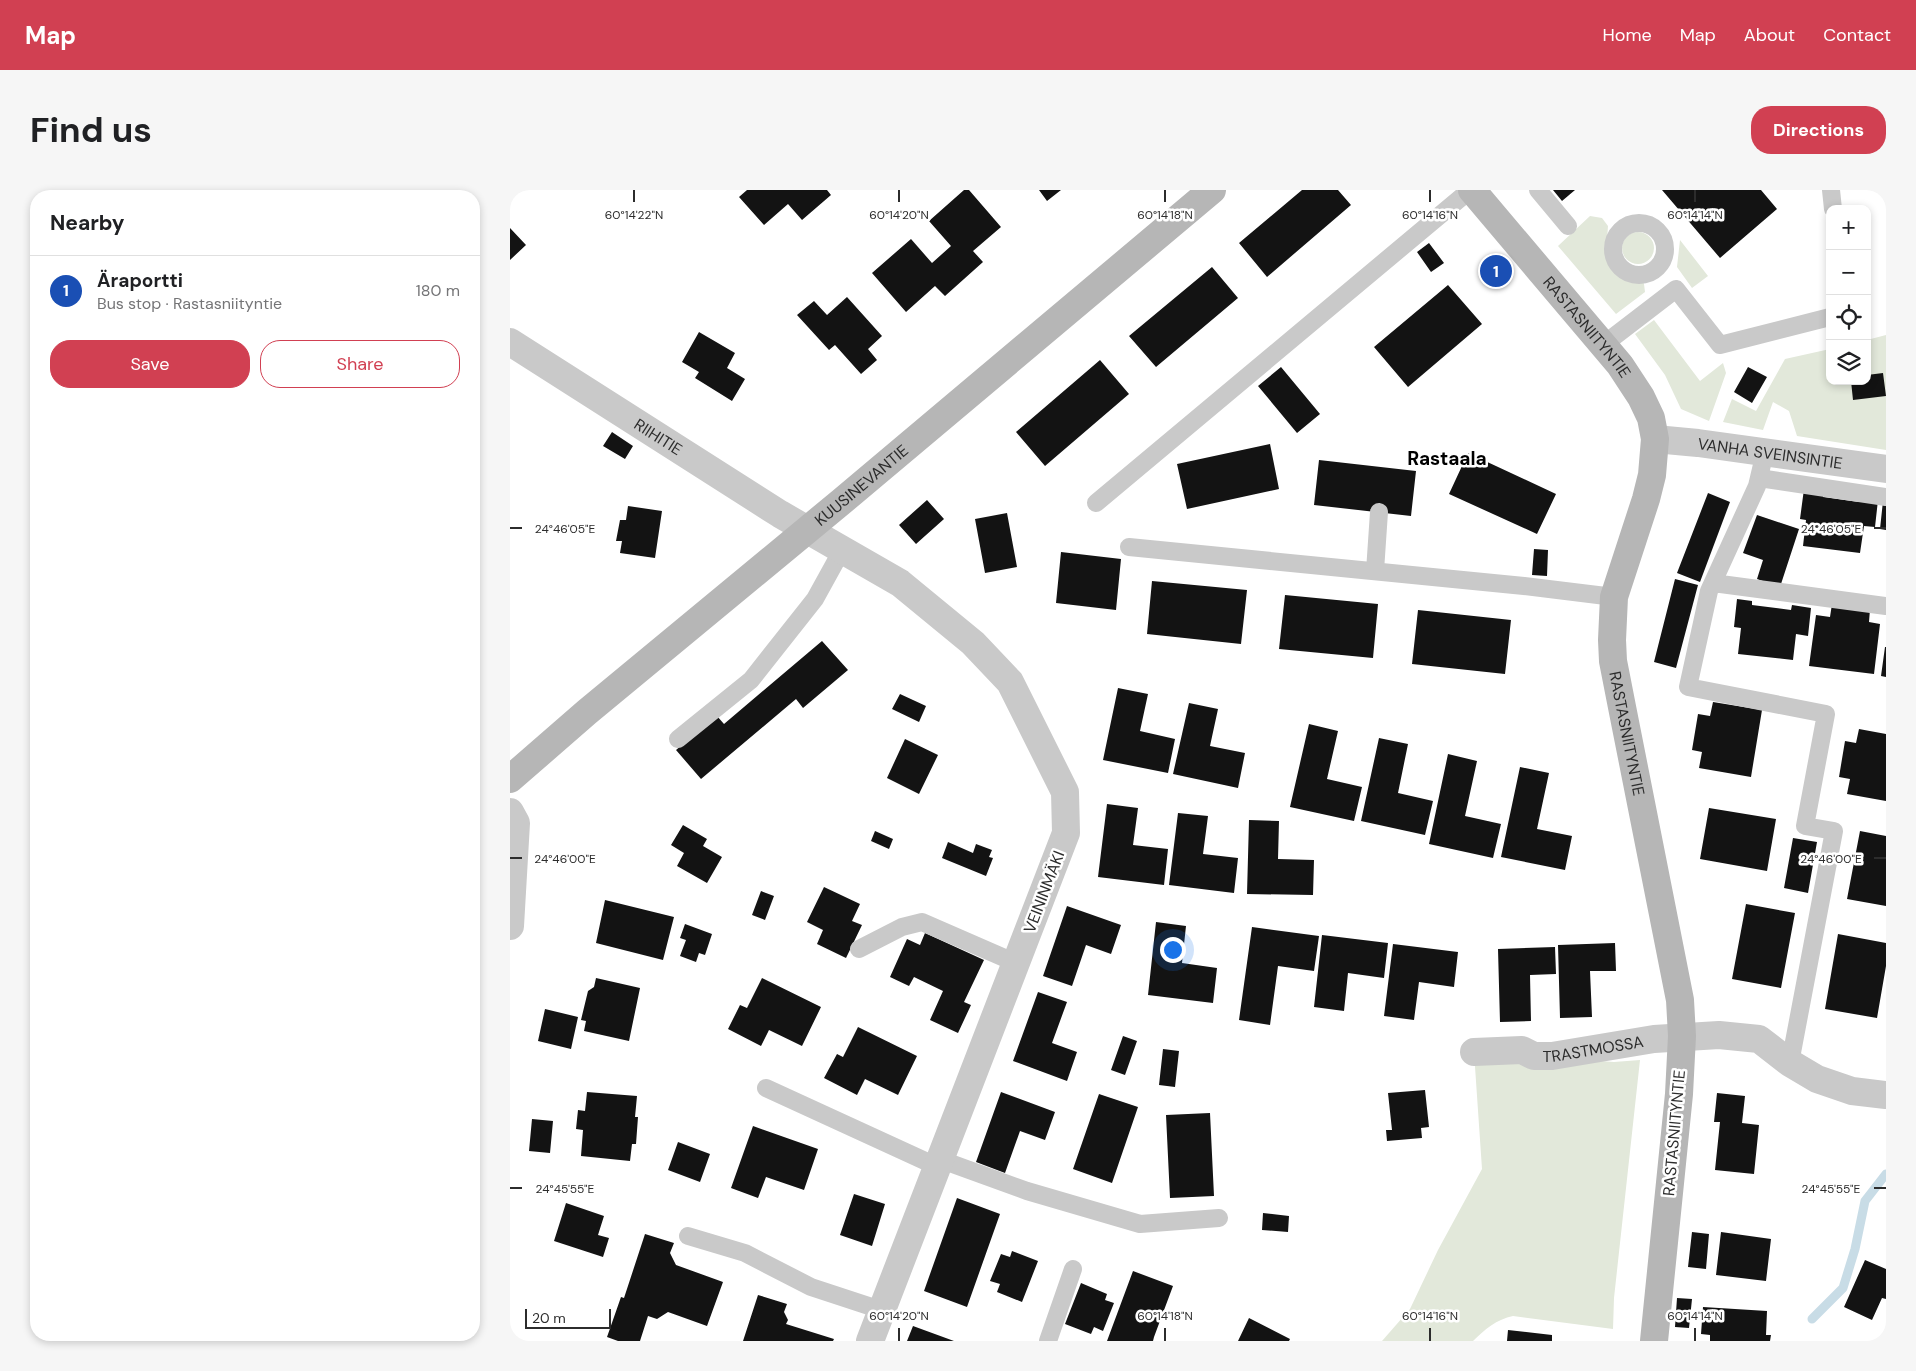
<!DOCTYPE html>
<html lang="en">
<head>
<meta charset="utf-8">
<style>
  :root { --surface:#fff; --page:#f6f6f6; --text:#202124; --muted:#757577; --line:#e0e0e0; --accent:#d14052 }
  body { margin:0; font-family:"DM Sans",sans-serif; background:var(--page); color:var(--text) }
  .controls { position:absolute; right:15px; top:15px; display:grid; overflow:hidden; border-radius:10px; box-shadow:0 2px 8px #0003 }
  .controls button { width:45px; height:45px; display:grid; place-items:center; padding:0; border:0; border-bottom:1px solid var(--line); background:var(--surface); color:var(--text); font:25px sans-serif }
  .scale { position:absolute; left:15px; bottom:12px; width:86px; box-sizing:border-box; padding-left:5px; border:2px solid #2c2c2c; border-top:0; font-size:14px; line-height:18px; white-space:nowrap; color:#2c2c2c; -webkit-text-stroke:4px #fff; paint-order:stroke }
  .you { position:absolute; left:662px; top:759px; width:18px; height:18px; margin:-12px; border:4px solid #fff; border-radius:50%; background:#1a73e8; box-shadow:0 0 0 8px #1a73e833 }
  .badge { display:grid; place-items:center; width:32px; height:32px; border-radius:50%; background:var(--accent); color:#fff; font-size:16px; font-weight:700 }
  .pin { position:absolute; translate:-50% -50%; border:2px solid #fff; box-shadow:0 1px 5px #0006 }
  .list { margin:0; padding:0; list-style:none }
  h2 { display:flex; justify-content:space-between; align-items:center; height:65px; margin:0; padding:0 20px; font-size:21px }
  h2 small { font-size:16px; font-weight:400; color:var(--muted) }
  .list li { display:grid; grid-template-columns:32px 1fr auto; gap:15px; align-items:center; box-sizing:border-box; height:70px; padding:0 20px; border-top:1px solid var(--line) }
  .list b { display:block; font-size:19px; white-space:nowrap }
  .list p { margin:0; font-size:16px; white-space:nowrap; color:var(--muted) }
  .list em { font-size:16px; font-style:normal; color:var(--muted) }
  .actions { display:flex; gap:10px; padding:15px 20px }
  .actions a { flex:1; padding:11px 0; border:1px solid var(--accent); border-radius:20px; text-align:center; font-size:18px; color:var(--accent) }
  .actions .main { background:var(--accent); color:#fff }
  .icon { flex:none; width:28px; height:28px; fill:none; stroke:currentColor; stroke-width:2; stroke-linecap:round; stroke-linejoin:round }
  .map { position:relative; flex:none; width:1376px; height:1151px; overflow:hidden; border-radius:20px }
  header { display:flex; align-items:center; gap:30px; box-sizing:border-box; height:70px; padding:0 25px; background:var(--accent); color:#fff }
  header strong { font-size:24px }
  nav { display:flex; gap:28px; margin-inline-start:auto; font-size:18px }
  .intro { display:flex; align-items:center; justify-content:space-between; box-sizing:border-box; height:120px; padding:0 30px }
  h1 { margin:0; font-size:35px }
  .button { padding:12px 22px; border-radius:20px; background:var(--accent); color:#fff; font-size:18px; font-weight:700 }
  main { display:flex; gap:30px; padding:0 30px }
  aside { flex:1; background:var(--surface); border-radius:20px; box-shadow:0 2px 8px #0003 }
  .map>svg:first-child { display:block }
  .green { fill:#e2e8da }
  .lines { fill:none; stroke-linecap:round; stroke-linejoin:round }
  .stream { stroke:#c8dce6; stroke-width:9 }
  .building { fill:#131313 }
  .lane { stroke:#c9c9c9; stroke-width:18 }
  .street { stroke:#c9c9c9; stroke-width:28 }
  .secondary { stroke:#b6b6b6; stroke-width:28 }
  .ticks { fill:none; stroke:#2c2c2c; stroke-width:2 }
  .labels { text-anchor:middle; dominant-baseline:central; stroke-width:5; stroke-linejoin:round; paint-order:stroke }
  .street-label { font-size:16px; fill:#2c2c2c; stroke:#fff }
  .quarter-label { font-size:19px; font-weight:bold; fill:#000; stroke:#fff }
  .ticks-label { font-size:12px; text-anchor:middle; fill:#2c2c2c; stroke:#fff; stroke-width:5; stroke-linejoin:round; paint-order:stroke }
</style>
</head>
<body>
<header>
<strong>Map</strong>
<nav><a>Home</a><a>Map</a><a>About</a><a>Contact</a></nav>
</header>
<div class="intro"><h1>Find us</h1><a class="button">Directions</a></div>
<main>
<aside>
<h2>Nearby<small></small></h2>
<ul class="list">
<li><span class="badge" style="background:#1a4fb4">1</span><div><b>Äraportti</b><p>Bus stop · Rastasniityntie</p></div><em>180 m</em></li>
</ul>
<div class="actions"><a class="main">Save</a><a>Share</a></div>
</aside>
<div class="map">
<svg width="1376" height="1151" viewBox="0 0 1376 1151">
  <rect width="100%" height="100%" fill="#fff"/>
  <!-- green -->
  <path class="green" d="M1080,26L1092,28L1098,36L1096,64L1101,78L1116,87L1132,89L1134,94L1135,102L1106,124L1048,56Z
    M1112 58a16 16 0 1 1 32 0a16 16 0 1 1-32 0Z
    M1170,50L1198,86L1182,98L1167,77Z
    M1144,130L1190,191L1213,173L1216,183L1199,231L1171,219L1155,185L1125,144Z
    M1376,145V260L1287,246L1279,221L1263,212L1253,240L1213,232L1222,209L1246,221L1275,169L1320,159V191H1357V150Z
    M964,862L1104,872L1130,870L1104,1108L1103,1139L1003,1126C987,1129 974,1140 963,1151H872L900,1119L928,1060L972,979Z"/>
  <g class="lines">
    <!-- stream -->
    <path class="stream" d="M1302,1129L1333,1098L1345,1059L1355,1011L1376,984"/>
  </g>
  <!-- building -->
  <path class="building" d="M237,0H317L321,5L292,30L278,14L254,35L229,7Z
    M454,0H459L491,37L463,61L473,72L435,106L425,96L396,122L362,83L401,49L422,73L441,56L419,31Z
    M529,0H551L537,11Z
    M792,0H828L841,15L757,87L729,53Z
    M1043,0H1065L1052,11Z
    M1152,0H1251L1267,19L1210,68Z
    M0,38L16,55L0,70Z
    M919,53L934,73L921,82L907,62Z
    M702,77L728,108L646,177L619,146Z
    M975,78L988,93L984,97L972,82Z
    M938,95L972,134L898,197L864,157Z
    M337,107L372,146L358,159L367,170L351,184L325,155L319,160L287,125L304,111L317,125Z
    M189,142L225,163L217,178L235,189L222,211L185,188L189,182L172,172Z
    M590,170L619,204L535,276L506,242Z
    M771,177L810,224L787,243L748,196Z
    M1238,177L1257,187L1242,213L1224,202Z
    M1373,183L1376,206L1343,210L1341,191H1357V185Z
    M102,242L123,256L115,269L93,256Z
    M760,254L769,299L677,319L667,274Z
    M958,263L1046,304L1027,344L939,304Z
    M809,270L906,281L901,326L804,315Z
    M1294,299L1313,302V307L1349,312L1368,310L1365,337L1354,336L1350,363L1293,356L1296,330L1290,329Z
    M1198,303L1220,312L1190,392L1167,383Z
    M417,310L434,329L406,354L389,335Z
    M1373,311L1376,312V340L1370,339Z
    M118,316L152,321L145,368L110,363L112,351H106L110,330H116Z
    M497,323L507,377L475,383L465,329Z
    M1247,325L1289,339L1270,397L1247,389L1253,370L1233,363Z
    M1024,359L1038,360L1037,386L1022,385Z
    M551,362L611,369L606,420L546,413Z
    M1165,389L1188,395L1166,478L1144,472Z
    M642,391L737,400L731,454L637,444Z
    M775,405L868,414L863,468L769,459Z
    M1227,409L1242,411V415L1281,420L1282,415L1301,418L1298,446L1286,444L1283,470L1228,464L1231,438L1224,437Z
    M1322,414L1360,419L1359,432L1370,434L1364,484L1299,476L1306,425L1320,427Z
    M908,420L1001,430L995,484L902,474Z
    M312,451L338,480L293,518L286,509L191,589L166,560L207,526L214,534Z
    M1375,457H1376V487L1371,486Z
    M608,498L638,504L630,541L665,549L658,583L593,570Z
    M390,504L416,516L409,532L382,519Z
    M1203,512L1252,520L1241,587L1189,578L1192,562L1182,560L1188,524L1200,526Z
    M679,513L708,519L700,556L735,563L728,598L663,584Z
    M799,534L828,541L817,589L852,597L844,631L780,617Z
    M1349,539L1376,544V611L1337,604L1340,589L1329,587L1335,551L1346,553Z
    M869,548L898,554L888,603L923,611L915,645L851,631Z
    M395,549L428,565L409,604L377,588Z
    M938,564L967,571L955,626L991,634L983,668L919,654Z
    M1010,577L1039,583L1027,639L1062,646L1055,680L991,667Z
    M597,614L628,618L623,655L658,659L654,695L588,687Z
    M1199,618L1266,629L1257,681L1190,669Z
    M668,623L698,626L693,664L728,668L724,703L659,695Z
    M739,630L769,631L768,669L804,670L803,705L737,704Z
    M173,635L197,649L193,656L212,667L197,693L167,676L174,663L161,655Z
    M365,641L383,649L379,659L361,651Z
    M1350,641L1376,646V716L1337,709Z
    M1283,648L1307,652L1298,703L1274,698Z
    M438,652L463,663L466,654L482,660L479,667L483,668L476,686L432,668Z
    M314,697L350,714L342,731L352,735L336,768L307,754L313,740L297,732Z
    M251,701L264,706L255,730L242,725Z
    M95,710L164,727L153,770L86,753Z
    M1236,714L1285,723L1271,798L1222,789Z
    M557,716L611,735L601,764L576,755L562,796L533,786Z
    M646,732L676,736L672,773L707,778L703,813L638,805Z
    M175,734L202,744L195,765L189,763L186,772L170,766L176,750L170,748Z
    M742,737L809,746L804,781L768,776L760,835L729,830Z
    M415,743L474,770L454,812L461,815L448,843L420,830L433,801L404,787L399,796L380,787L397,749L410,755Z
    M1328,744L1376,753V776L1367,828L1315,819Z
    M812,745L878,753L874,788L838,783L834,821L804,817Z
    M1105,753L1106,781H1080L1082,827L1050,828L1048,755Z
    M883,754L948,762L944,797L909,792L904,830L874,826Z
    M1045,757L1046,784L1020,785L1021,831L990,832L988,759Z
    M86,788L130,798L119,851L74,841L76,831L71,830L78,801L84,797Z
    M252,788L311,817L292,856L259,840L251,856L218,839L230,815L237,818Z
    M528,802L557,812L542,853L567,862L557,891L503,871Z
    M35,819L68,827L61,859L28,851Z
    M348,837L407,866L388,905L355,889L347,905L314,888L327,864L333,867Z
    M613,846L627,851L615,885L601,880Z
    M653,859L669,861L665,897L649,895Z
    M915,900L919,937L911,938L912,948L877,951L876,940H882L878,903Z
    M77,902L127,906L125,927H128L126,954H122L120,971L71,966L73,940L66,939L68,920L75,921Z
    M491,902L545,922L535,950L510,941L495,983L466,972Z
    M1207,903L1235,906L1232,933L1249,935L1244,984L1205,980L1210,932H1204Z
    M589,904L628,917L602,993L563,979Z
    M700,923L704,1006L660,1008L656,925Z
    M22,929L43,931L40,963L19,961Z
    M243,936L308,959L294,1000L256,987L248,1008L221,998Z
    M168,952L200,964L190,992L158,980Z
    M344,1004L375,1014L362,1056L330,1045Z
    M447,1008L490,1024L457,1117L414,1101Z
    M56,1013L94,1026L88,1045L99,1048L93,1067L44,1051Z
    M753,1023L779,1026L778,1042L752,1040Z
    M1182,1042L1199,1044L1196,1079L1178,1077Z
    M1211,1042L1261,1049L1256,1091L1206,1085Z
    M135,1044L164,1053L160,1063L166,1075L213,1092L197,1136L158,1122L147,1129L138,1126L130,1151H108L97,1147L111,1107L114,1108Z
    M502,1061L528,1071L512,1112L487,1102L490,1094L480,1091L491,1064L500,1067Z
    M1355,1070L1376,1079V1109L1372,1108L1362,1130L1334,1117Z
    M623,1081L663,1096L644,1147L643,1151H597Z
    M571,1093L597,1104L595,1110L604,1113L593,1141L584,1137L581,1144L555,1134Z
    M248,1105L277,1114L274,1122L278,1130L276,1134L324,1149L323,1151H233Z
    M1167,1108L1182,1109L1179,1138L1165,1137Z
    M1193,1117L1257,1121L1256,1145H1261L1260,1151H1200V1145L1191,1144Z
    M739,1128L780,1149L779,1151H728Z
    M403,1136L444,1151H397Z
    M998,1140L1042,1145V1151H997Z"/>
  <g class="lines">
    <!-- lane -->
    <path class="lane" d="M1028,0L1058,36
      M1321,0L1323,19
      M1103 59a26 26 0 1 1 52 0a26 26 0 1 1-52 0Z
      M1093,155L1166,99L1210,155L1320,127
      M1255,262L1247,296L1199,401L1178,497L1316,524L1295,636L1324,641L1280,873
      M1249,288L1376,307
      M586,313L960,0
      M619,357L1014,396L1104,407
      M865,381L869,322
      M1203,393L1376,416
      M168,549L241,490L305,409L332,360
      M349,759L392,737L412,732L506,773
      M256,898L426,976
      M429,969L517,1001L630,1034L709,1028
      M178,1046L235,1063L301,1097L371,1120
      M538,1151L563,1079"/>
    <!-- street -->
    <g class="street">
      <path id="s1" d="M0,152L270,324L390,393L463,453L500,492L555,602L556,643L360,1151"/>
      <path id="s2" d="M1145,249L1188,253L1376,279"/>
      <path d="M0,622L6,633L0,736"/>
      <path id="s3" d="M964,862L1012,860L1024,866H1042L1144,849L1209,845L1249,849L1280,873L1307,889L1342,901L1376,905"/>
    </g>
    <!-- secondary -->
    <g class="secondary">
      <path id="s4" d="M962,0L1110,175L1131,207L1141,228L1145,249L1142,285L1136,309L1104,407L1102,450L1103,471L1112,517L1170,810L1172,846L1169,904L1144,1151"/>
      <path id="s5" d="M0,589L77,522L331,312L702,0"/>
    </g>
  </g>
  <!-- ticks -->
  <path class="ticks" d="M124,0V12M389,0V12M655,0V12M920,0V12M1185,0V12M0,338H12M1364,338H1376M0,668H12M1364,668H1376M0,998H12M1364,998H1376M389,1138V1151M655,1138V1151M920,1138V1151M1185,1138V1151"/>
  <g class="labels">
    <!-- street labels -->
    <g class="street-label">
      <text stroke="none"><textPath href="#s4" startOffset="179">RASTASNIITYNTIE</textPath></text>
      <text stroke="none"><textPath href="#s1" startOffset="176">RIIHITIE</textPath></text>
      <text stroke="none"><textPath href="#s2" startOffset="116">VANHA SVEINSINTIE</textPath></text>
      <text stroke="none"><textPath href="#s5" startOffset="458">KUUSINEVANTIE</textPath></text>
      <text stroke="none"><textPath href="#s4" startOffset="614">RASTASNIITYNTIE</textPath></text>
      <text transform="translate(534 702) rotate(-69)">VEININMÄKI</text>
      <text stroke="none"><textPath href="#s3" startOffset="121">TRASTMOSSA</textPath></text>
      <text transform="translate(1164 943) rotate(-85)">RASTASNIITYNTIE</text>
    </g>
    <!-- quarter labels -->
    <g class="quarter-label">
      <text x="937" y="268">Rastaala</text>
    </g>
  </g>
  <g class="ticks-label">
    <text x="124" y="29">60°14'22"N</text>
    <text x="389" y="29">60°14'20"N</text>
    <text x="655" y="29">60°14'18"N</text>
    <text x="920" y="29">60°14'16"N</text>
    <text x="1185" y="29">60°14'14"N</text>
    <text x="1321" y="343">24°46'05"E</text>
    <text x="55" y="343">24°46'05"E</text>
    <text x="1321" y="673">24°46'00"E</text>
    <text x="55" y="673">24°46'00"E</text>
    <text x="1321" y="1003">24°45'55"E</text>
    <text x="55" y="1003">24°45'55"E</text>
    <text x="389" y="1130">60°14'20"N</text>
    <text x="655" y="1130">60°14'18"N</text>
    <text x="920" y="1130">60°14'16"N</text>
    <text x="1185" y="1130">60°14'14"N</text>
  </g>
</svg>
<div class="controls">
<button>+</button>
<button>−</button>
<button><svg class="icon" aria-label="locate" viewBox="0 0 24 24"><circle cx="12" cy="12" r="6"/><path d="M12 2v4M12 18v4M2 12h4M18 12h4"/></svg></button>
<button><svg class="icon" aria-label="layers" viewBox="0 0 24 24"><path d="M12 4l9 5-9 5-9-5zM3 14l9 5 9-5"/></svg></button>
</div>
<div class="scale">20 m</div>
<div class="you"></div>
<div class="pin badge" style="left:986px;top:81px;background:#1a4fb4">1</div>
</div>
</main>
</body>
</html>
